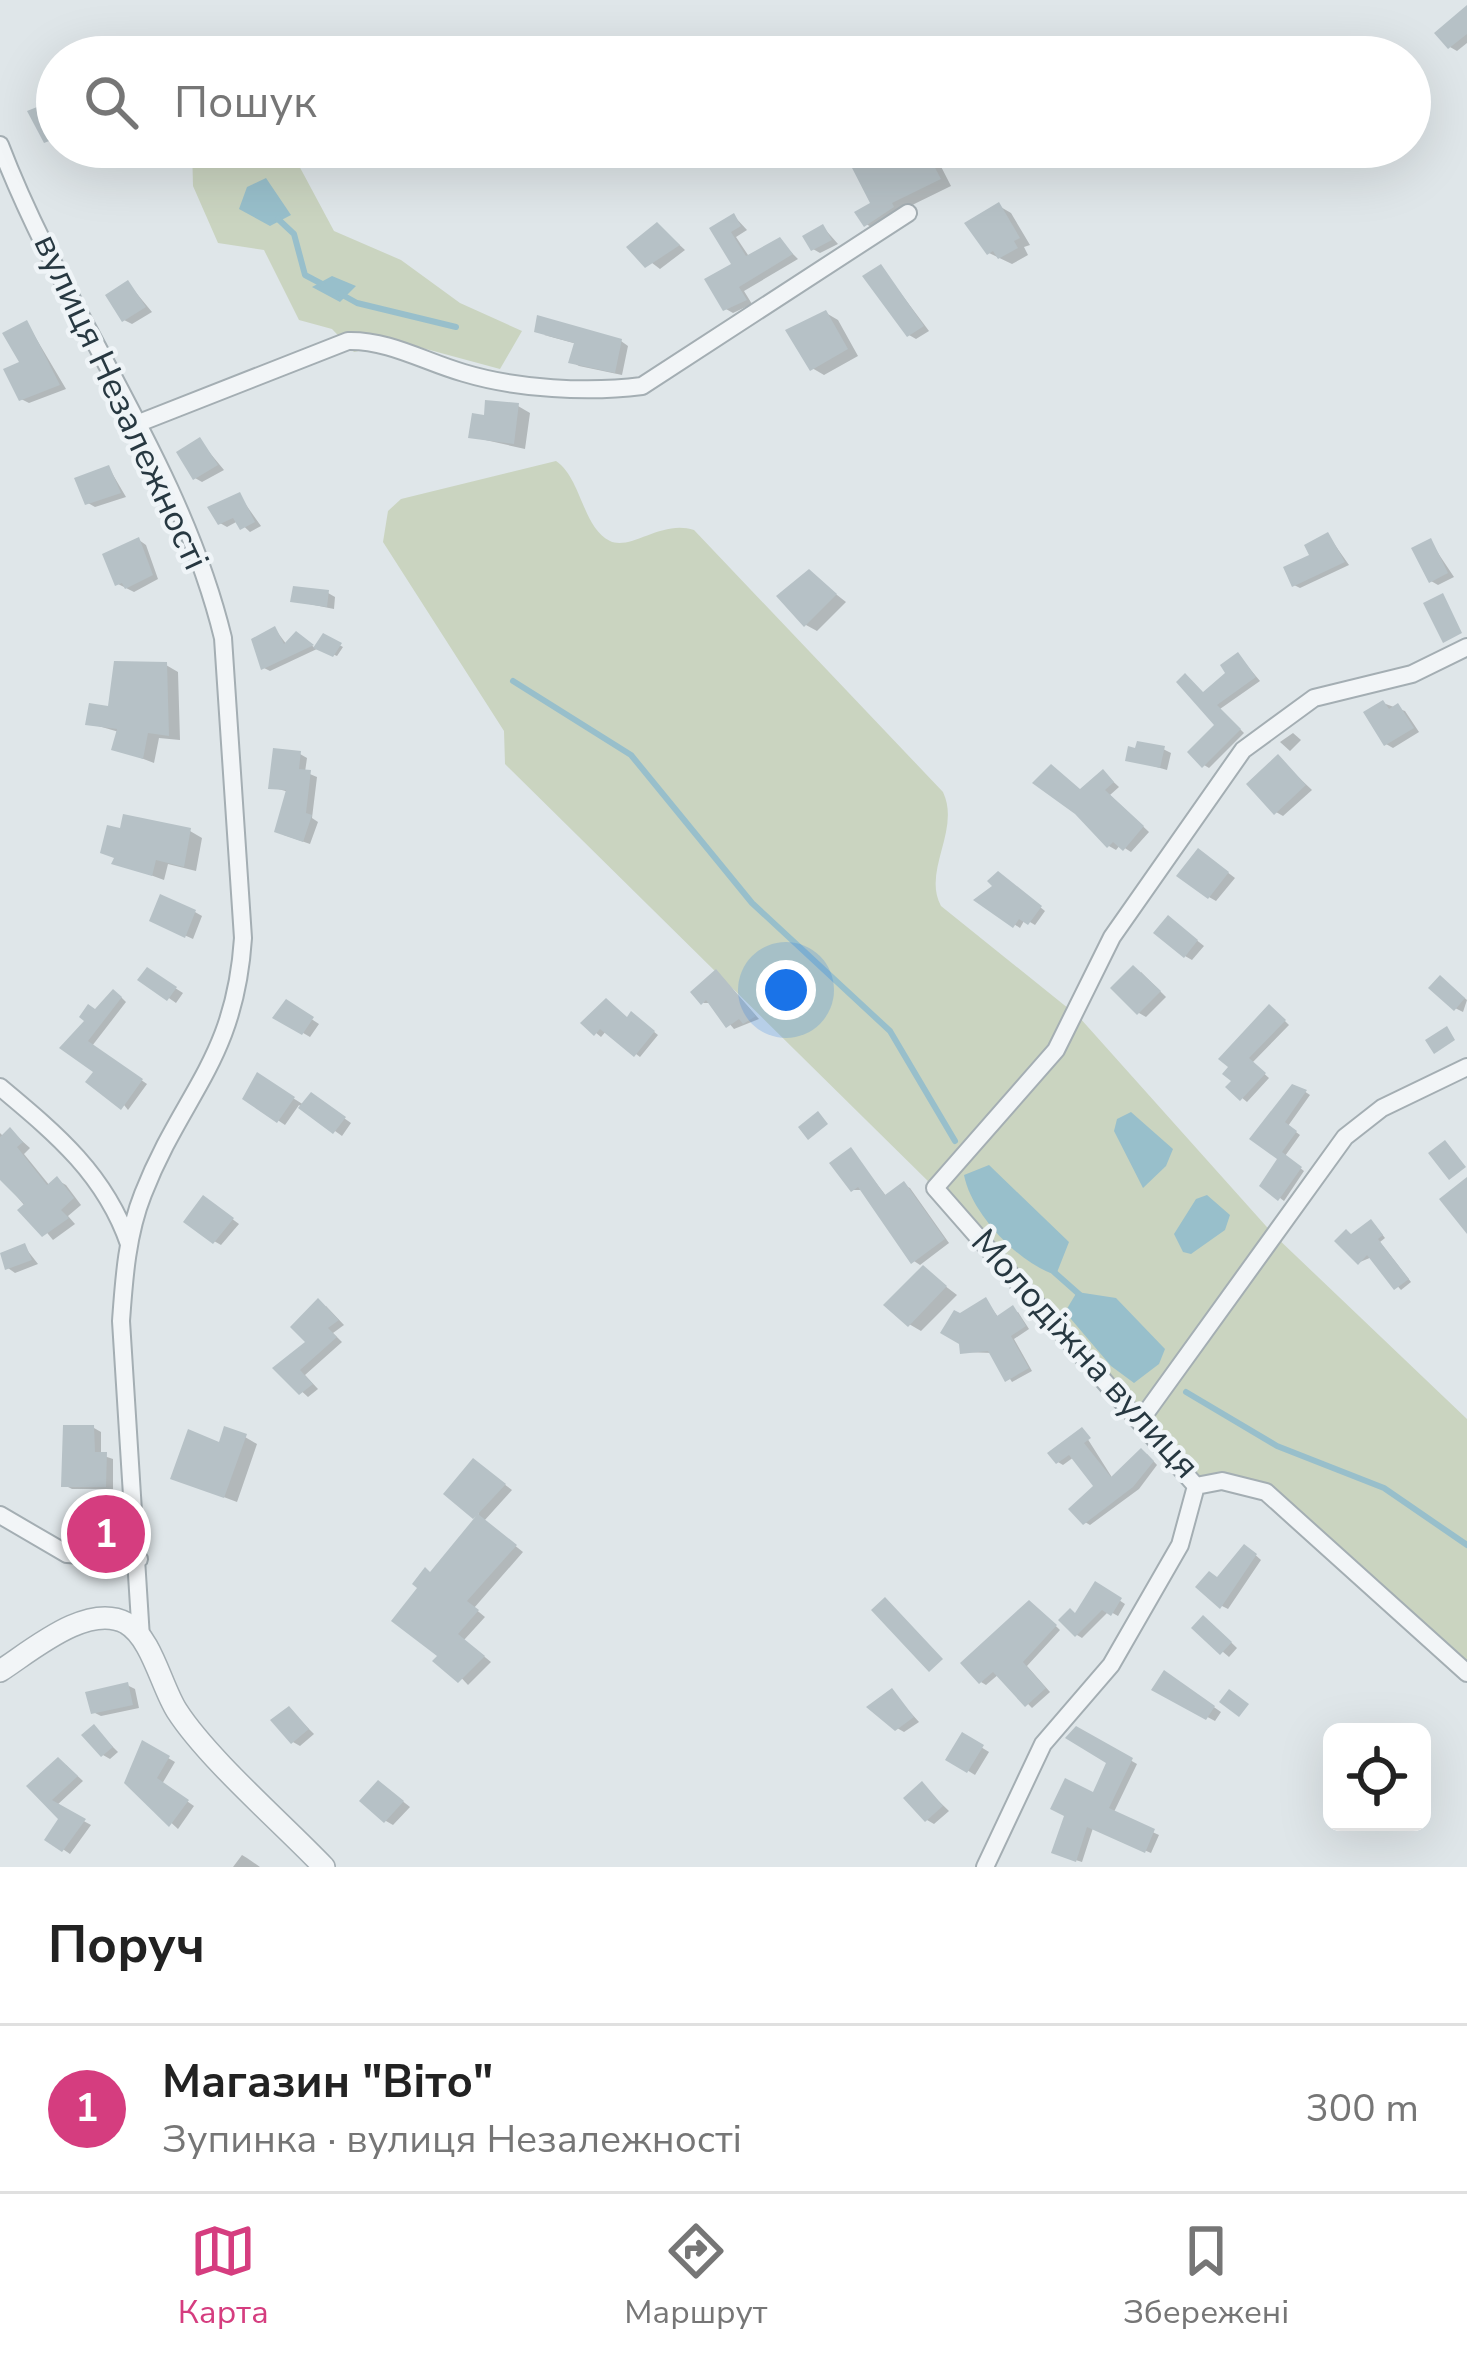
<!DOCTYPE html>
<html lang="uk">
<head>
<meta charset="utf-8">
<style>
  :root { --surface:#fff; --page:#f6f6f6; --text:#222; --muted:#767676; --line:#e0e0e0; --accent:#d53d7f }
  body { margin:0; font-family:"Nunito Sans",sans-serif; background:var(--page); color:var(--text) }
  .controls { position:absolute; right:36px; bottom:36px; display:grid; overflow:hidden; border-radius:18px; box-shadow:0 12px 48px #0002 }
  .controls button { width:108px; height:108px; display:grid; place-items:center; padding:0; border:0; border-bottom:3px solid var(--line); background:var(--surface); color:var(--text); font:60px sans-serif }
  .you { position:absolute; left:786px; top:990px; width:42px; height:42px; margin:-30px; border:9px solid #fff; border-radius:50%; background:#1a73e8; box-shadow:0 0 0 18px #1a73e833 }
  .badge { display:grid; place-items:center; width:78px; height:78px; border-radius:50%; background:var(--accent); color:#fff; font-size:39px; font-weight:700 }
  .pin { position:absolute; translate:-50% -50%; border:6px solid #fff; box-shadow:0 3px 12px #0006 }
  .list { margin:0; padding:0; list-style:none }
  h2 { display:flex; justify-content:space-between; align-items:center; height:156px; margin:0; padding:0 48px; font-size:51px }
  h2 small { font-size:39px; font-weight:400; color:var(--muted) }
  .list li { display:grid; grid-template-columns:78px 1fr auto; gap:36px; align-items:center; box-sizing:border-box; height:168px; padding:0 48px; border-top:3px solid var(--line) }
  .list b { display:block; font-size:45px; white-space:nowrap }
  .list p { margin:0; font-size:39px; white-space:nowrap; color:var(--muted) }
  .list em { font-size:39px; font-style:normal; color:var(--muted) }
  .icon { flex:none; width:66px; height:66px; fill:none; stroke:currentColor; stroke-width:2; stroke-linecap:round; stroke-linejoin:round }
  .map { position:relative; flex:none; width:1467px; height:1867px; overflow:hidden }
  .search { position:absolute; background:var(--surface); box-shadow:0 12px 48px #0002; left:36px; right:36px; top:36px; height:132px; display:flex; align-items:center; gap:30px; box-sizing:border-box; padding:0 42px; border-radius:66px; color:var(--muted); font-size:45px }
  .sheet { height:324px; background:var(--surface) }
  nav { display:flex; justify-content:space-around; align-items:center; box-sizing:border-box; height:168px; border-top:3px solid var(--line); background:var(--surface); font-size:33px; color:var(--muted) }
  nav a { display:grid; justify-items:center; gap:6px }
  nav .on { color:var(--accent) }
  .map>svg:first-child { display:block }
  .green { fill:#cad4c0 }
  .water { fill:#98bfcb }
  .shadow { fill:#0003 }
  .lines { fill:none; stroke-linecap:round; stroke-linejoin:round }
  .stream { stroke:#98bfcb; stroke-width:6 }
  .building { fill:#b6c1c6 }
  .minor-casing { stroke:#a4aeb3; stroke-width:20 }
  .tertiary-casing { stroke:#a4aeb3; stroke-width:24 }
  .minor { stroke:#f2f5f7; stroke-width:16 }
  .tertiary { stroke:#f2f5f7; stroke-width:21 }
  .labels { text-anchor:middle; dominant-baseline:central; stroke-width:9; stroke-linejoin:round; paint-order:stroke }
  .street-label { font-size:36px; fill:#273841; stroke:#eff4f7 }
</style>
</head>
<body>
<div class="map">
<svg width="1467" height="1867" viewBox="0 0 1467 1867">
  <rect width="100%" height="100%" fill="#dfe6e9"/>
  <!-- green -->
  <path class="green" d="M192,147H289L334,231L401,260L460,303L522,331L500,369L400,342L354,352L332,329L299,320L264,250L218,243L193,186Z
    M556,461C582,479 582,527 610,541C631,551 662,519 694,530L943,792C961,830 922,871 941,906L1079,1017L1274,1235L1467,1419V1673L1266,1492L1196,1486L935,1188L505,764L504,731L383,542L388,511L401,499Z"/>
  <!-- water -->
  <path class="water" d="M266,178L291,215L270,226L239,209L247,187Z
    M332,276L356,286L340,302L312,287Z
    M1131,1112L1173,1149L1166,1166L1143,1188L1114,1131L1117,1119Z
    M989,1165L1069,1242L1056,1275C1019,1264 971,1213 964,1175Z
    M1207,1195L1230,1215L1225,1230L1191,1254L1183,1252L1174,1234L1196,1199Z
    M1077,1292L1116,1298L1165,1349L1159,1364L1134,1383L1111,1366L1065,1312Z"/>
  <!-- shadow -->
  <path class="shadow" d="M1467,10V43L1457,51L1450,47Z
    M66,147H88L89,150L74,154Z
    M900,147H931L951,186L902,210L878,231L866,224Z
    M999,206L1011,213L1030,245L1024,247L1028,255L1012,264L989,253Z
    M734,216L747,230L736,237L750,258L780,241L798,259L744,291L752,304L733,313L726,309L735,265L714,229Z
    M658,225L685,250L660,269L631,247Z
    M823,227L838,244L820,253L813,249Z
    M881,267L929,331L916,339L909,335Z
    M128,283L152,312L132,324L124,320Z
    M826,313L838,320L858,356L824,375L812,368Z
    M27,323L66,389L29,403L21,399Z
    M544,335L621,341L628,346L622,375L579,366L572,362L577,344Z
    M518,406L530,413L525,449L472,437L486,418Z
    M200,441L224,470L202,482L195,478Z
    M109,468L126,497L95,507L88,503Z
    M239,495L261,526L250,532L238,521L227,527L220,523Z
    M1328,535L1349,565L1300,588L1294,585Z
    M139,540L146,545L158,579L134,592L118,584Z
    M1430,541L1454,577L1438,585L1431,581Z
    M809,573L846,602L817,631L806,625Z
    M328,593L335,597L334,609L294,601Z
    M275,629L287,645L303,638L316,649L324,637L343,647L337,656L319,648L270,671L264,668Z
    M1239,656L1260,681L1220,709L1244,733L1209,768L1204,765L1218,725L1205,694L1229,673Z
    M166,665L178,672L180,740L159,738L154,763L115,748L119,732L88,723Z
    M1383,703L1405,711L1419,732L1393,748L1386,744Z
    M1293,733L1301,740L1290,751L1280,742Z
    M1163,749L1171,753L1167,770L1129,759Z
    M300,754L307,758L305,772L317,777L312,818L318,822L310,844L284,835L289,792L271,787Z
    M1278,758L1312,790L1283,816L1276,812Z
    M1103,772L1119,787L1110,795L1149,832L1131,852L1120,845L1116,850L1109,846L1077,812L1081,791Z
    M190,831L202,838L196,871L168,864L164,880L115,862Z
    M1206,856L1235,878L1216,901L1209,897Z
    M1004,878L1045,911L1035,925L1025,919L1020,928L978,900Z
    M195,912L202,916L193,939L160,924Z
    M1175,923L1204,946L1192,960L1185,956Z
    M148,971L183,993L176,1003L142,979Z
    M1141,972L1166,997L1146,1017L1139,1013Z
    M721,976L759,1019L734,1029L712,1003H703Z
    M1447,983L1467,1000L1463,1012L1455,1008Z
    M120,996L126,1002L92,1046L147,1084L128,1110L97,1071L64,1048Z
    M287,1003L319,1024L310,1037L276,1017Z
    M1274,1010L1289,1025L1252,1063L1269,1078L1247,1102L1229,1087Z
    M637,1018L658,1035L640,1057L606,1031L601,1037L584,1023Z
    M258,1076L304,1105L318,1100L351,1123L342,1136L299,1105L285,1125L246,1099Z
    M1298,1087L1310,1095L1288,1126L1300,1135L1285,1156L1304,1171L1284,1201L1263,1185L1281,1158L1254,1139Z
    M11,1131L30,1148L24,1154L50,1186L57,1180L66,1185L81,1205L68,1216L75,1224L53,1240L0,1176V1133L4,1137Z
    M851,1151L887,1197L904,1185L910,1188L949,1243L920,1265L914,1261L864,1190H853Z
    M211,1203L239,1224L221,1245L214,1241Z
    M1375,1225L1385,1238L1380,1242L1411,1282L1401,1290L1372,1257L1360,1262L1353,1237Z
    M24,1246L38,1264L15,1273L8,1268Z
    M923,1269L957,1295L921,1331L909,1324Z
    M986,1301L999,1318L1018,1312L1029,1329L1014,1339L1032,1371L1012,1382L993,1353L963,1352L960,1316Z
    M326,1306L344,1325L333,1333L342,1342L305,1375L318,1389L308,1397L277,1369L309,1342Z
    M94,1428L101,1432V1455L113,1459V1489H72L64,1485Z
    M1082,1430L1113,1479L1147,1454L1157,1465L1139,1489L1090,1525L1085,1522L1097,1486L1074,1457L1063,1465L1058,1462Z
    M245,1437L257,1444L237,1502L173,1478L221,1446Z
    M482,1467L512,1490L484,1521L523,1552L474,1608L485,1617L464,1640L491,1662L468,1685L441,1656L432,1575L478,1518Z
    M1251,1551L1261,1560L1228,1609L1222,1606L1218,1580Z
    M1096,1585L1125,1604L1118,1616L1109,1611L1082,1638L1077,1635V1616Z
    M1036,1607L1060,1630L1027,1666L1050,1692L1032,1708L999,1674L986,1685L981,1682Z
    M1211,1623L1237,1648L1229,1657L1195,1628Z
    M1172,1678L1221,1712L1215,1721L1155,1689Z
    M127,1685L135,1689L139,1708L101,1716L93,1712Z
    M892,1692L919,1722L904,1732L897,1728Z
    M289,1709L314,1734L300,1746L293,1742Z
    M94,1728L118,1752L110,1759L103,1755Z
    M1076,1729L1137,1764L1113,1814L1159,1835L1151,1853L1093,1828L1082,1862L1060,1855L1110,1762Z
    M963,1736L989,1752L975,1775L949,1759Z
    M144,1744L175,1762L162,1784L194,1806L178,1829L128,1783Z
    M66,1765L83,1781L56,1806L91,1825L70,1854L48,1839L62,1819L30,1787Z
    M922,1785L949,1811L934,1824L927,1820Z
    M386,1788L410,1807L393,1825L386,1821Z
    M242,1855L247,1858L260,1867H233Z"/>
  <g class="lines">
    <!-- stream -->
    <path class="stream" d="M278,219L294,234L305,275L322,284
      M339,293L357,303L456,327
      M513,681L631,755L752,903L890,1031L955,1141
      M1054,1272L1080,1295
      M1186,1392L1277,1446L1384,1488L1467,1545"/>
  </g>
  <!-- building -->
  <path class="building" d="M1467,5V34L1448,49L1434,33Z
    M57,99V138L44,143L27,111Z
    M894,147H924L941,179L892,203L894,207L864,227L854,212L870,203L850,164Z
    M999,202L1020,238L1014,241L1018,248L998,259L993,251L987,255L964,223Z
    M734,213L741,226L731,232L746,256L780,237L793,254L739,287L747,300L723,311L704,279L731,264L709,228Z
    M657,222L680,245L645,268L626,247Z
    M823,224L832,240L811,251L802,236Z
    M881,264L924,326L907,337L862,276Z
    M128,280L146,307L122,322L105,295Z
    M826,310L848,349L810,371L785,330Z
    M537,315L622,339L615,373L568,363L574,343L534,332Z
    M27,320L60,385L19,401L3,369L19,362L2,333Z
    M485,400L519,403L514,444L468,438L472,413L484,415Z
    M200,437L218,465L193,480L176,452Z
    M109,465L121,493L85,505L74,478Z
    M240,492L255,522L240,530L233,518L218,525L207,507Z
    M1328,532L1345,562L1292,587L1283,567L1309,555L1304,545Z
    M139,537L153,575L125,589L122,583L115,586L102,554Z
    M1431,538L1448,573L1429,583L1411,548Z
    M809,569L837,594L804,627L776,596Z
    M293,586L329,590L327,607L290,602Z
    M1443,593L1462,633L1443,643L1423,603Z
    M275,626L284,644L296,631L314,645L261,670L251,639Z
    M323,633L342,643L333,657L313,648Z
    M1238,652L1256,677L1217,705L1241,729L1202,768L1187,752L1214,725L1176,682L1185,673L1203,692L1225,673L1220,665Z
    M114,661L167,662L169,736L148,733L143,759L111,750L117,729L85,725L89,703L108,706Z
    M1383,700L1389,709L1398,703L1414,728L1384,746L1363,712Z
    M1137,741L1165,746L1160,768L1125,761L1128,746L1135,748Z
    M273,748L301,751L299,769L311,770L306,813L312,815L303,842L274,832L286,790L268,789Z
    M1278,754L1306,785L1274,815L1246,784Z
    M1051,764L1080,789L1103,769L1114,782L1105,790L1144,826L1123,851L1113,842L1107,848L1075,814L1032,783Z
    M123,814L191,828L184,867L156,860L152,876L111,864L114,858L100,853L107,825L120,828Z
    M1198,848L1229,872L1208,899L1176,876Z
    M998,871L1042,906L1028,925L1019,919L1013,928L973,900L992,886L987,881Z
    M160,894L196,910L185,938L149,921Z
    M1168,915L1198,940L1184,958L1153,933Z
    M1133,965L1161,991L1137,1015L1110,988Z
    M147,967L177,987L167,1001L137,980Z
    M716,969L756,1016L743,1024L739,1019L726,1028L706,1000L701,1005L690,992Z
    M1440,975L1465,998L1454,1011L1428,988Z
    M113,989L122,997L88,1041L143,1079L121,1110L85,1082L93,1072L59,1048L84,1021L79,1017L88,1004L95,1009Z
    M606,998L627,1017L631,1011L655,1031L634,1057L600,1029L594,1036L580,1023Z
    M286,999L314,1017L302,1035L272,1018Z
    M1269,1004L1286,1020L1249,1058L1266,1073L1240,1101L1225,1087L1231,1081L1222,1074L1228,1067L1218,1059Z
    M1447,1026L1455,1040L1434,1054L1425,1040Z
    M257,1072L295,1097L277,1123L242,1099Z
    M1292,1084L1307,1090L1285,1122L1297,1131L1282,1152L1302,1167L1278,1201L1259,1186L1277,1159L1249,1139Z
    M311,1092L346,1117L333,1134L298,1108Z
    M818,1111L828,1124L808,1140L798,1127Z
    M10,1127L23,1142L17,1147L47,1185L57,1176L74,1198L61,1210L69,1218L42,1237L17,1210L24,1204L0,1180V1137Z
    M1445,1140L1466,1167L1449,1180L1428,1153Z
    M851,1147L885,1195L904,1181L945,1239L911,1264L858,1187L851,1192L829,1163Z
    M1467,1177V1234L1439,1199Z
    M203,1195L234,1218L213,1244L183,1222Z
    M1371,1219L1383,1235L1378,1239L1409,1279L1394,1290L1367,1255L1358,1265L1334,1241L1346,1229L1351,1234Z
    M25,1243L32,1260L5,1270L0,1253Z
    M923,1265L947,1286L908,1327L883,1305Z
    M986,1297L997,1316L1013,1305L1026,1326L1011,1336L1029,1368L1005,1382L988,1351L960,1354L959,1344L940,1333L954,1310L960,1313Z
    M318,1298L339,1320L328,1328L337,1337L300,1370L313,1384L299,1395L272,1368L305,1342L290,1327Z
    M63,1425H94L95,1452H107L106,1487H61Z
    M224,1426L247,1434L224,1498L170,1479L188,1429L219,1442Z
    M1082,1427L1091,1438L1084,1443L1111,1477L1141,1448L1154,1461L1133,1487L1083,1525L1068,1509L1093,1486L1069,1455L1056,1464L1047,1453Z
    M473,1458L506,1484L478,1514L517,1545L467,1601L479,1610L458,1634L485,1656L458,1683L432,1661L437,1656L391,1621L417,1588L412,1584L425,1567L430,1572L476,1516L473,1519L443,1494Z
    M1244,1544L1257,1554L1220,1609L1195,1587L1209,1571L1217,1577Z
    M1095,1581L1122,1598L1111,1616L1102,1610L1075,1637L1058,1620L1070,1608L1075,1613Z
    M885,1597L943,1659L929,1672L871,1610Z
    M1029,1600L1057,1625L1023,1662L1046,1688L1025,1707L993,1672L979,1684L960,1663Z
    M1203,1615L1232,1642L1220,1655L1191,1628Z
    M1164,1670L1215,1706L1206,1720L1151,1690Z
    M128,1682L133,1705L91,1714L85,1692Z
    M892,1688L914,1717L895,1731L866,1707Z
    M1229,1689L1249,1704L1239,1717L1219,1702Z
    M289,1706L309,1729L291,1744L270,1720Z
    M94,1724L113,1747L101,1757L81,1735Z
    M1076,1726L1133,1758L1109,1808L1155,1829L1145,1853L1087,1827L1076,1862L1051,1853L1064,1816L1050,1809L1065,1778L1093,1792L1106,1763L1065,1738Z
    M962,1732L984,1745L967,1773L945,1760Z
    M142,1740L170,1756L157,1778L189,1800L169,1827L124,1783Z
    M58,1757L78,1776L52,1800L86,1819L62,1852L44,1840L58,1819L26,1786Z
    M378,1780L404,1801L384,1823L359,1801Z
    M922,1781L943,1806L925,1822L903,1798Z"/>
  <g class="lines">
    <!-- minor casing -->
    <g class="minor-casing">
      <path id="minor" d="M0,145C64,313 180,461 223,638L243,938C235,1060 183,1092 143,1194C127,1234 124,1279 121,1321L141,1638
        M139,423L348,341C389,340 425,362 464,373C517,389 588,393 642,386L908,213
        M1467,647L1412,674L1314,698L1243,750L1112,937L1056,1050L935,1188L1196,1486L1222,1481L1266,1492L1467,1673
        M0,1087C55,1133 105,1174 129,1244
        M1140,1421L1345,1137L1382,1108L1467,1067
        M0,1515L67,1554L139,1559
        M985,1867L1043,1744L1111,1665L1180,1545L1196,1486"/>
    </g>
    <!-- tertiary casing -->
    <g class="tertiary-casing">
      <path id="tertiary" d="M0,1671C30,1652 87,1602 126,1623C152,1638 161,1686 177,1711C208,1759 282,1823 324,1867"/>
    </g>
    <!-- minor -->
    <use href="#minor" class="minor"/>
    <!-- tertiary -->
    <use href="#tertiary" class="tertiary"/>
  </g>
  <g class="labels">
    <!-- street labels -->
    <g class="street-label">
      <text transform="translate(121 402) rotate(65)">вулиця Незалежності</text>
      <text transform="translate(1085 1354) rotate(48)">Молодіжна вулиця</text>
    </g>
  </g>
</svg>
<div class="controls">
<button><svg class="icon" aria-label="locate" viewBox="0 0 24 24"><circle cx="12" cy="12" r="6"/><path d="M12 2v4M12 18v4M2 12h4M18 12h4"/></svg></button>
</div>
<div class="you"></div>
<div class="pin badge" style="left:106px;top:1534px">1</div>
<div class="search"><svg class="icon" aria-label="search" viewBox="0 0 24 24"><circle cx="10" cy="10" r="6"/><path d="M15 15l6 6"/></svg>Пошук</div>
</div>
<section class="sheet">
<h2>Поруч<small></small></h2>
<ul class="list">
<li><span class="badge">1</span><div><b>Магазин &quot;Віто&quot;</b><p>Зупинка · вулиця Незалежності</p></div><em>300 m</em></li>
</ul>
</section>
<nav>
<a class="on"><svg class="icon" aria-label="map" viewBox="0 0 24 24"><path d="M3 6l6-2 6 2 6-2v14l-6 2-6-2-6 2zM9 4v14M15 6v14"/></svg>Карта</a>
<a><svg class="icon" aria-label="directions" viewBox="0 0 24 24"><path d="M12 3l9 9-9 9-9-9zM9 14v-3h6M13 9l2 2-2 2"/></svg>Маршрут</a>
<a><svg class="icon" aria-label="saved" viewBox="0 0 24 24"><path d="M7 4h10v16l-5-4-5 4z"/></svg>Збережені</a>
</nav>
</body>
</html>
